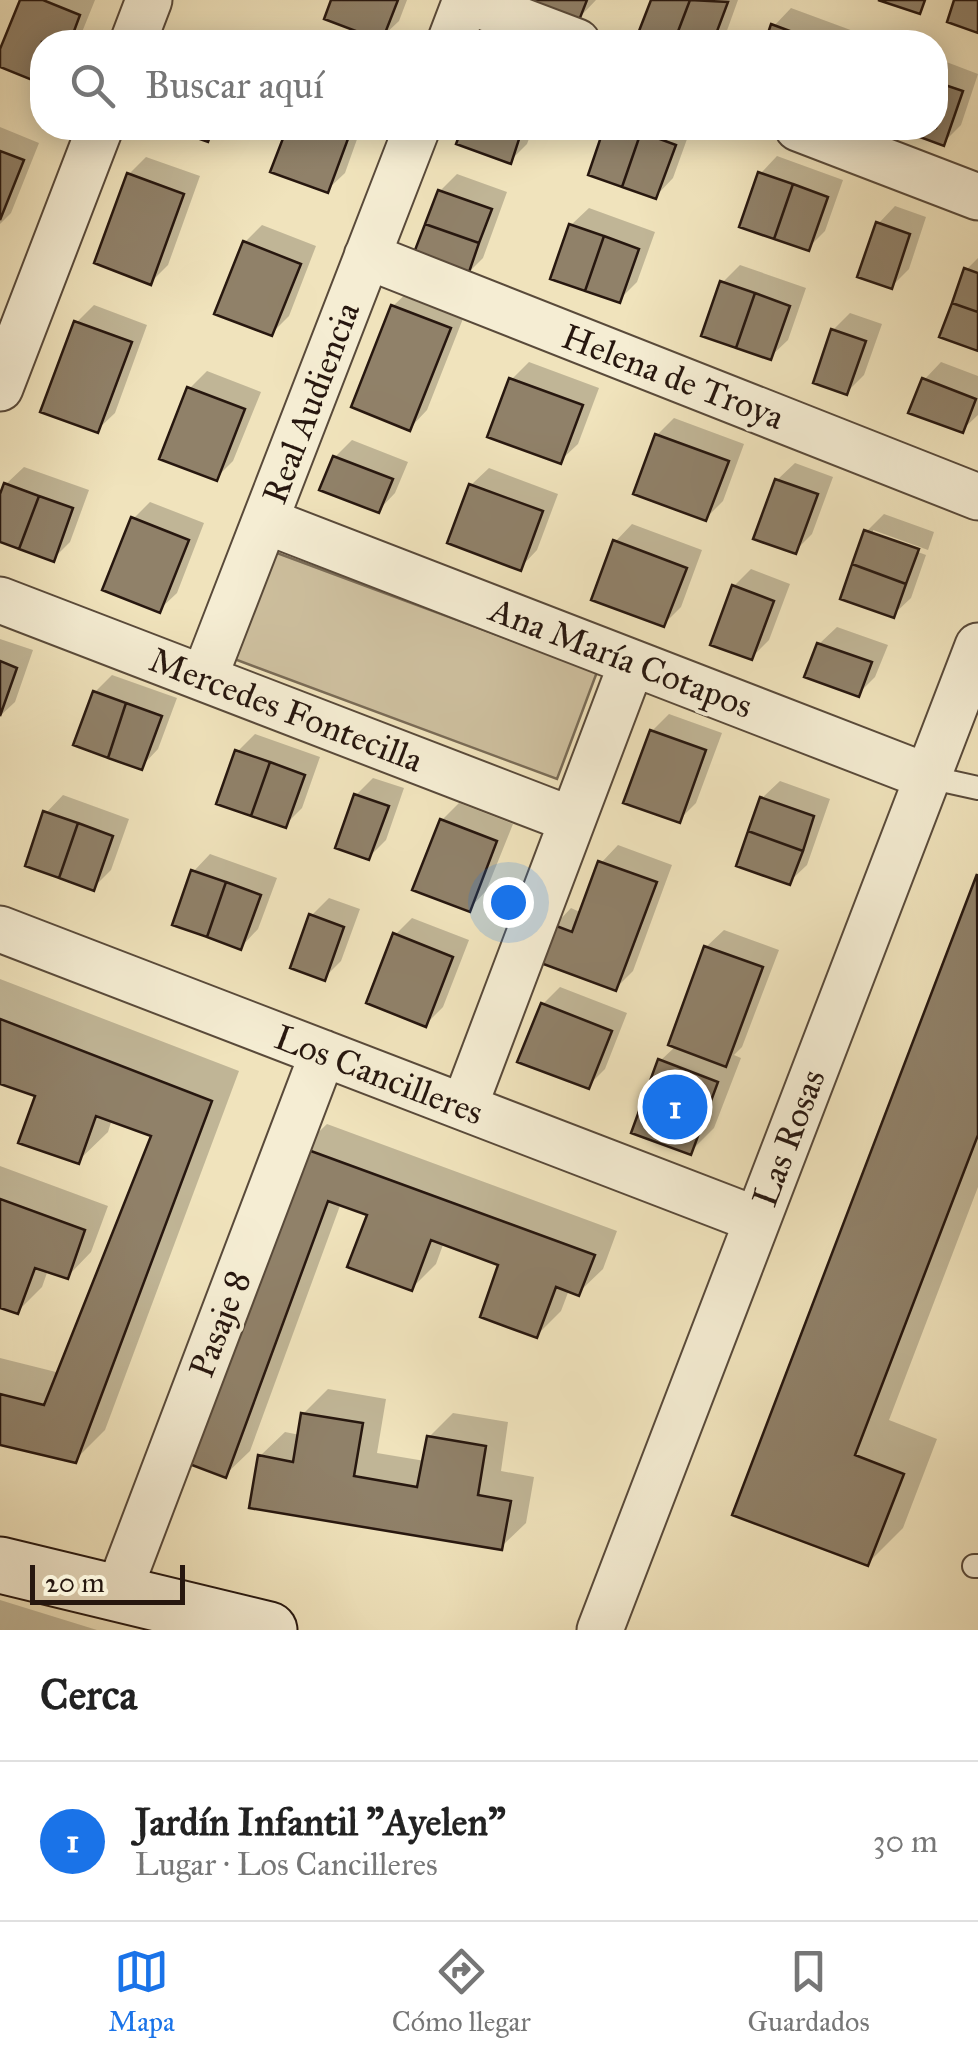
<!DOCTYPE html>
<html lang="es">
<head>
<meta charset="utf-8">
<style>
  :root { --surface:#fff; --page:#f2f2f2; --text:#222; --muted:#767676; --line:#e0e0e0; --accent:#1a73e8 }
  body { margin:0; font-family:"IM FELL Great Primer",serif; background:var(--page); color:var(--text) }
  .scale { position:absolute; left:30px; bottom:25px; width:155px; box-sizing:border-box; padding-left:10px; border:5px solid #27170f; border-top:0; font-size:28px; line-height:35px; white-space:nowrap; color:#27170f; -webkit-text-stroke:8px #f5edd3; paint-order:stroke }
  .you { position:absolute; left:508px; top:902px; width:35px; height:35px; margin:-25px; border:8px solid #fff; border-radius:50%; background:#1a73e8; box-shadow:0 0 0 15px #1a73e833 }
  .badge { display:grid; place-items:center; width:65px; height:65px; border-radius:50%; background:var(--accent); color:#fff; font-size:32px; font-weight:700 }
  .pin { position:absolute; translate:-50% -50%; border:5px solid #fff; box-shadow:0 2px 10px #0006 }
  .list { margin:0; padding:0; list-style:none }
  h2 { display:flex; justify-content:space-between; align-items:center; height:130px; margin:0; padding:0 40px; font-size:42px }
  h2 small { font-size:32px; font-weight:400; color:var(--muted) }
  .list li { display:grid; grid-template-columns:65px 1fr auto; gap:30px; align-items:center; box-sizing:border-box; height:160px; padding:0 40px; border-top:2px solid var(--line) }
  .list b { display:block; font-size:38px; white-space:nowrap }
  .list p { margin:0; font-size:32px; white-space:nowrap; color:var(--muted) }
  .list em { font-size:32px; font-style:normal; color:var(--muted) }
  .icon { flex:none; width:55px; height:55px; fill:none; stroke:currentColor; stroke-width:2; stroke-linecap:round; stroke-linejoin:round }
  .map { position:relative; flex:none; width:978px; height:1630px; overflow:hidden }
  .search { position:absolute; background:var(--surface); box-shadow:0 5px 25px #0003; left:30px; right:30px; top:30px; height:110px; display:flex; align-items:center; gap:25px; box-sizing:border-box; padding:0 35px; border-radius:40px; color:var(--muted); font-size:38px }
  .sheet { height:290px; background:var(--surface) }
  nav { display:flex; justify-content:space-around; align-items:center; box-sizing:border-box; height:140px; border-top:2px solid var(--line); background:var(--surface); font-size:28px; color:var(--muted) }
  nav a { display:grid; justify-items:center; gap:5px }
  nav .on { color:var(--accent) }
  .map>svg:first-child { display:block }
  .green { fill:#cec09f; stroke:#7a6c57; stroke-width:2.5 }
  .shadow { fill:#0003 }
  .building { fill:#908169; stroke:#27170f; stroke-width:2.5 }
  .lines { fill:none; stroke-linecap:round; stroke-linejoin:round }
  .lane-casing { stroke:#594a3a; stroke-width:26 }
  .street-casing { stroke:#594a3a; stroke-width:49 }
  .secondary-casing { stroke:#27170f; stroke-width:59 }
  .lane { stroke:#f5edd3; stroke-width:22 }
  .street { stroke:#f5edd3; stroke-width:45 }
  .secondary { stroke:#f5edd3; stroke-width:55 }
  .labels { text-anchor:middle; dominant-baseline:central; stroke-width:8; stroke-linejoin:round; paint-order:stroke }
  .street-label { font-size:35px; fill:#27170f; stroke:#f5edd3 }
</style>
</head>
<body>
<div class="map">
<svg width="978" height="1630" viewBox="0 0 978 1630">
  <rect width="100%" height="100%" fill="#f0e3bc"/>
  <filter id="stains"><feTurbulence type="fractalNoise" baseFrequency=".002" numOctaves="4"/><feColorMatrix values="0 0 0 0 .2 0 0 0 0 .09 0 0 0 0 .02 0 0 0 .5 -.17"/></filter>
  <radialGradient id="worn" r=".72"><stop offset=".6" stop-color="#630" stop-opacity="0"/><stop offset="1" stop-color="#630" stop-opacity=".3"/></radialGradient>
  <!-- green -->
  <path class="green" d="M269,550L597,672L557,779L229,657Z"/>
  <!-- shadow -->
  <path class="shadow" d="M22,0H95L78,42H42V81L0,65V56Z
    M334,0H407L399,21L381,38Z
    M524,0H596L577,20Z
    M653,0H738L725,36L719,42H677L642,30Z
    M791,8L856,32L852,42H768L774,26Z
    M198,36L214,42H192Z
    M936,58L978,74L961,125L943,143L901,128H936Z
    M0,127L39,143L11,213L0,224Z
    M290,128H361L345,173L327,190L274,171Z
    M464,128H533L527,144L510,161L459,142Z
    M607,128H691L673,178L656,196L591,173Z
    M777,156L843,180L825,231L808,248L760,174Z
    M146,157L200,176L168,265L151,282L129,174Z
    M457,174L507,192L483,258L466,275L440,191Z
    M895,206L926,217L909,269L892,286L878,224Z
    M589,208L655,232L637,282L619,300L571,225Z
    M262,225L316,246L289,316L271,334L245,242Z
    M978,258V348L966,270Z
    M740,265L806,288L788,340L770,357L723,282Z
    M411,289L466,311L427,410L410,428L393,306Z
    M94,305L147,325L115,413L97,430L76,323Z
    M850,313L882,324L864,375L847,392L833,330Z
    M529,362L599,388L578,444L560,461L511,380Z
    M941,362L978,376V415L962,430L924,380Z
    M207,371L261,392L233,461L216,478L190,388Z
    M674,418L744,444L723,501L706,518L657,435Z
    M352,440L408,462L395,493L378,511L335,457Z
    M795,463L833,477L812,534L795,551L777,480Z
    M24,467L89,490L70,542L53,559L0,540V502L6,484Z
    M489,468L558,494L537,550L520,568L471,485Z
    M150,502L204,523L177,593L159,610L133,519Z
    M884,514L934,532L928,550L873,530V535L926,555L911,598L893,615L867,531Z
    M632,524L702,550L681,607L664,624L615,542Z
    M751,569L790,584L769,640L752,657L734,586Z
    M837,627L888,645L875,677L858,694L819,644Z
    M0,639L33,650L15,702L0,716Z
    M112,675L177,698L158,749L141,767L95,692Z
    M669,714L722,733L696,803L679,820L652,731Z
    M255,734L320,757L302,808L285,825L238,751Z
    M373,778L404,788L386,840L369,857L356,795Z
    M780,781L830,799L807,865L789,882L762,798Z
    M63,795L129,819L111,870L93,888L46,813Z
    M459,803L513,824L486,891L469,909L442,820Z
    M618,845L672,865L633,971L616,988L554,926L571,908L582,913L601,863Z
    M210,854L277,878L258,929L241,947L193,872Z
    M978,878V1187L889,1420L937,1439L903,1528L868,1563L735,1513Z
    M329,898L360,909L341,961L324,978L312,915Z
    M412,918L469,940L443,1007L426,1024L395,935Z
    M724,930L779,950L742,1047L734,1055L741,1058L714,1128L690,1152L660,1061L676,1046L706,947Z
    M0,979L239,1071L105,1430L75,1460L0,1443V1358L60,1373L154,1134L112,1119L108,1132L78,1161L39,1095L0,1081Z
    M560,987L627,1013L605,1069L588,1086L543,1004Z
    M327,1124L617,1231L603,1269L578,1293L569,1290L561,1311L537,1335L502,1263L444,1242L436,1264L412,1288L370,1213L341,1203L250,1451L225,1475L302,1148Z
    M0,1166L108,1206L91,1252L67,1277L48,1270L42,1287L18,1311L0,1305Z
    M328,1389L386,1399L377,1453L425,1461L429,1437L453,1413L508,1422L501,1471L534,1477L526,1523L501,1547L260,1456L285,1432L300,1435L303,1414Z
    M0,1600L97,1630H0Z"/>
  <!-- building -->
  <path class="building" d="M20,0H43L80,15L70,42H42V84L0,67V49Z
    M331,0H398L382,41L324,19Z
    M517,0H587L578,23Z
    M651,0H690L674,42L639,31Z
    M690,0L728,2L713,42H674Z
    M878,0H925L920,14Z
    M954,0H978V33L947,22Z
    M771,24L806,37L804,42H765Z
    M936,82L963,91L944,146L909,133L911,128H936Z
    M169,128H213L208,142Z
    M287,128H352L328,193L270,172Z
    M462,128L522,130L511,164L456,144Z
    M604,128H627L641,132L622,187L588,175Z
    M641,132L676,145L656,199L622,187Z
    M0,151L24,160L0,220Z
    M758,172L793,184L774,239L739,227Z
    M127,173L184,194L151,285L94,263Z
    M793,184L828,197L809,251L774,239Z
    M438,190L492,209L479,243L425,224Z
    M876,222L910,234L892,289L857,277Z
    M425,224L479,243L467,278L412,258Z
    M569,224L604,236L585,291L550,279Z
    M604,236L639,249L620,303L585,291Z
    M243,241L301,264L272,336L214,314Z
    M964,268L978,273V312L952,303Z
    M720,281L755,293L736,348L701,336Z
    M755,293L790,306L771,360L736,348Z
    M952,303L978,312V351L939,337Z
    M391,305L451,328L410,431L351,407Z
    M74,321L132,342L98,433L40,412Z
    M831,329L866,341L847,395L813,383Z
    M509,378L583,405L561,464L487,437Z
    M922,378L976,399L963,433L908,413Z
    M187,387L245,409L217,481L159,459Z
    M655,434L729,461L706,521L633,494Z
    M333,456L393,479L379,513L319,490Z
    M775,479L818,494L796,554L753,539Z
    M4,483L39,496L19,549L0,542V494Z
    M469,484L543,511L521,571L447,543Z
    M39,496L73,508L54,562L19,549Z
    M131,517L189,540L160,613L102,590Z
    M864,530L919,549L906,584L852,564Z
    M613,540L687,568L664,627L591,600Z
    M852,564L906,584L894,618L840,599Z
    M732,585L774,601L752,660L710,645Z
    M817,643L872,662L859,697L804,677Z
    M0,661L17,668L0,716Z
    M93,691L126,703L108,758L73,745Z
    M126,703L162,716L142,770L108,758Z
    M650,730L706,750L680,823L623,803Z
    M235,750L270,762L251,816L216,804Z
    M270,762L305,775L286,828L251,816Z
    M354,794L389,806L369,860L335,848Z
    M760,797L814,816L803,851L748,831Z
    M43,811L78,823L59,878L25,866Z
    M440,819L497,841L470,912L412,890Z
    M78,823L113,836L94,891L59,878Z
    M748,831L803,851L790,885L736,866Z
    M598,861L657,882L616,991L538,962L551,924L572,932Z
    M191,870L226,882L207,937L172,925Z
    M977,874L978,1135L855,1455L904,1474L868,1566L732,1515Z
    M226,882L261,895L241,950L207,937Z
    M309,914L344,927L325,981L290,968Z
    M393,933L453,957L426,1027L366,1003Z
    M704,946L763,967L726,1067L668,1045Z
    M541,1003L612,1031L589,1089L517,1062Z
    M0,1019L212,1101L76,1463L0,1445V1394L44,1405L151,1136L96,1116L79,1164L18,1143L35,1096L0,1084Z
    M658,1059L718,1082L691,1155L631,1133Z
    M300,1147L595,1255L579,1296L556,1287L537,1338L480,1317L498,1265L431,1240L412,1291L347,1267L367,1215L328,1201L226,1478L184,1462Z
    M0,1199L85,1230L68,1279L35,1268L18,1314L0,1308Z
    M301,1413L363,1423L354,1476L417,1487L427,1436L486,1446L478,1495L511,1501L502,1550L249,1508L258,1455L293,1462Z"/>
  <g class="lines">
    <!-- lane casing -->
    <g class="lane-casing">
      <path id="lane" d="M928,777L978,788
        M974,1566H978"/>
    </g>
    <!-- street casing -->
    <g class="street-casing">
      <path id="street" d="M466,0L577,42
        M133,42L149,0
        M450,42L466,0
        M798,128L978,197
        M367,256L978,497
        M0,388L100,128
        M266,521L928,777
        M0,600L572,820
        M204,678L417,128
        M0,929L757,1220
        M464,1107L632,663
        M117,1595L323,1053
        M600,1630L978,646"/>
    </g>
    <!-- secondary casing -->
    <g class="secondary-casing">
      <path id="secondary" d="M0,1565L269,1630"/>
    </g>
    <!-- lane -->
    <use href="#lane" class="lane"/>
    <!-- street -->
    <use href="#street" class="street"/>
    <!-- secondary -->
    <use href="#secondary" class="secondary"/>
  </g>
  <g class="labels">
    <!-- street labels -->
    <g class="street-label">
      <text transform="translate(673 377) rotate(21)">Helena de Troya</text>
      <text transform="translate(311 403) rotate(-69)">Real Audiencia</text>
      <text transform="translate(621 658) rotate(21)">Ana María Cotapos</text>
      <text transform="translate(286 710) rotate(21)">Mercedes Fontecilla</text>
      <text transform="translate(379 1075) rotate(21)">Los Cancilleres</text>
      <text transform="translate(789 1138) rotate(-69)">Las Rosas</text>
      <text transform="translate(220 1324) rotate(-69)">Pasaje 8</text>
    </g>
  </g>
  <rect width="100%" height="100%" filter="url(#stains)"/>
  <rect width="100%" height="100%" fill="url(#worn)"/>
</svg>
<div class="scale">20 m</div>
<div class="you"></div>
<div class="pin badge" style="left:675px;top:1107px">1</div>
<div class="search"><svg class="icon" aria-label="search" viewBox="0 0 24 24"><circle cx="10" cy="10" r="6"/><path d="M15 15l6 6"/></svg>Buscar aquí</div>
</div>
<section class="sheet">
<h2>Cerca<small></small></h2>
<ul class="list">
<li><span class="badge">1</span><div><b>Jardín Infantil &quot;Ayelen&quot;</b><p>Lugar · Los Cancilleres</p></div><em>30 m</em></li>
</ul>
</section>
<nav>
<a class="on"><svg class="icon" aria-label="map" viewBox="0 0 24 24"><path d="M3 6l6-2 6 2 6-2v14l-6 2-6-2-6 2zM9 4v14M15 6v14"/></svg>Mapa</a>
<a><svg class="icon" aria-label="directions" viewBox="0 0 24 24"><path d="M12 3l9 9-9 9-9-9zM9 14v-3h6M13 9l2 2-2 2"/></svg>Cómo llegar</a>
<a><svg class="icon" aria-label="saved" viewBox="0 0 24 24"><path d="M7 4h10v16l-5-4-5 4z"/></svg>Guardados</a>
</nav>
</body>
</html>
